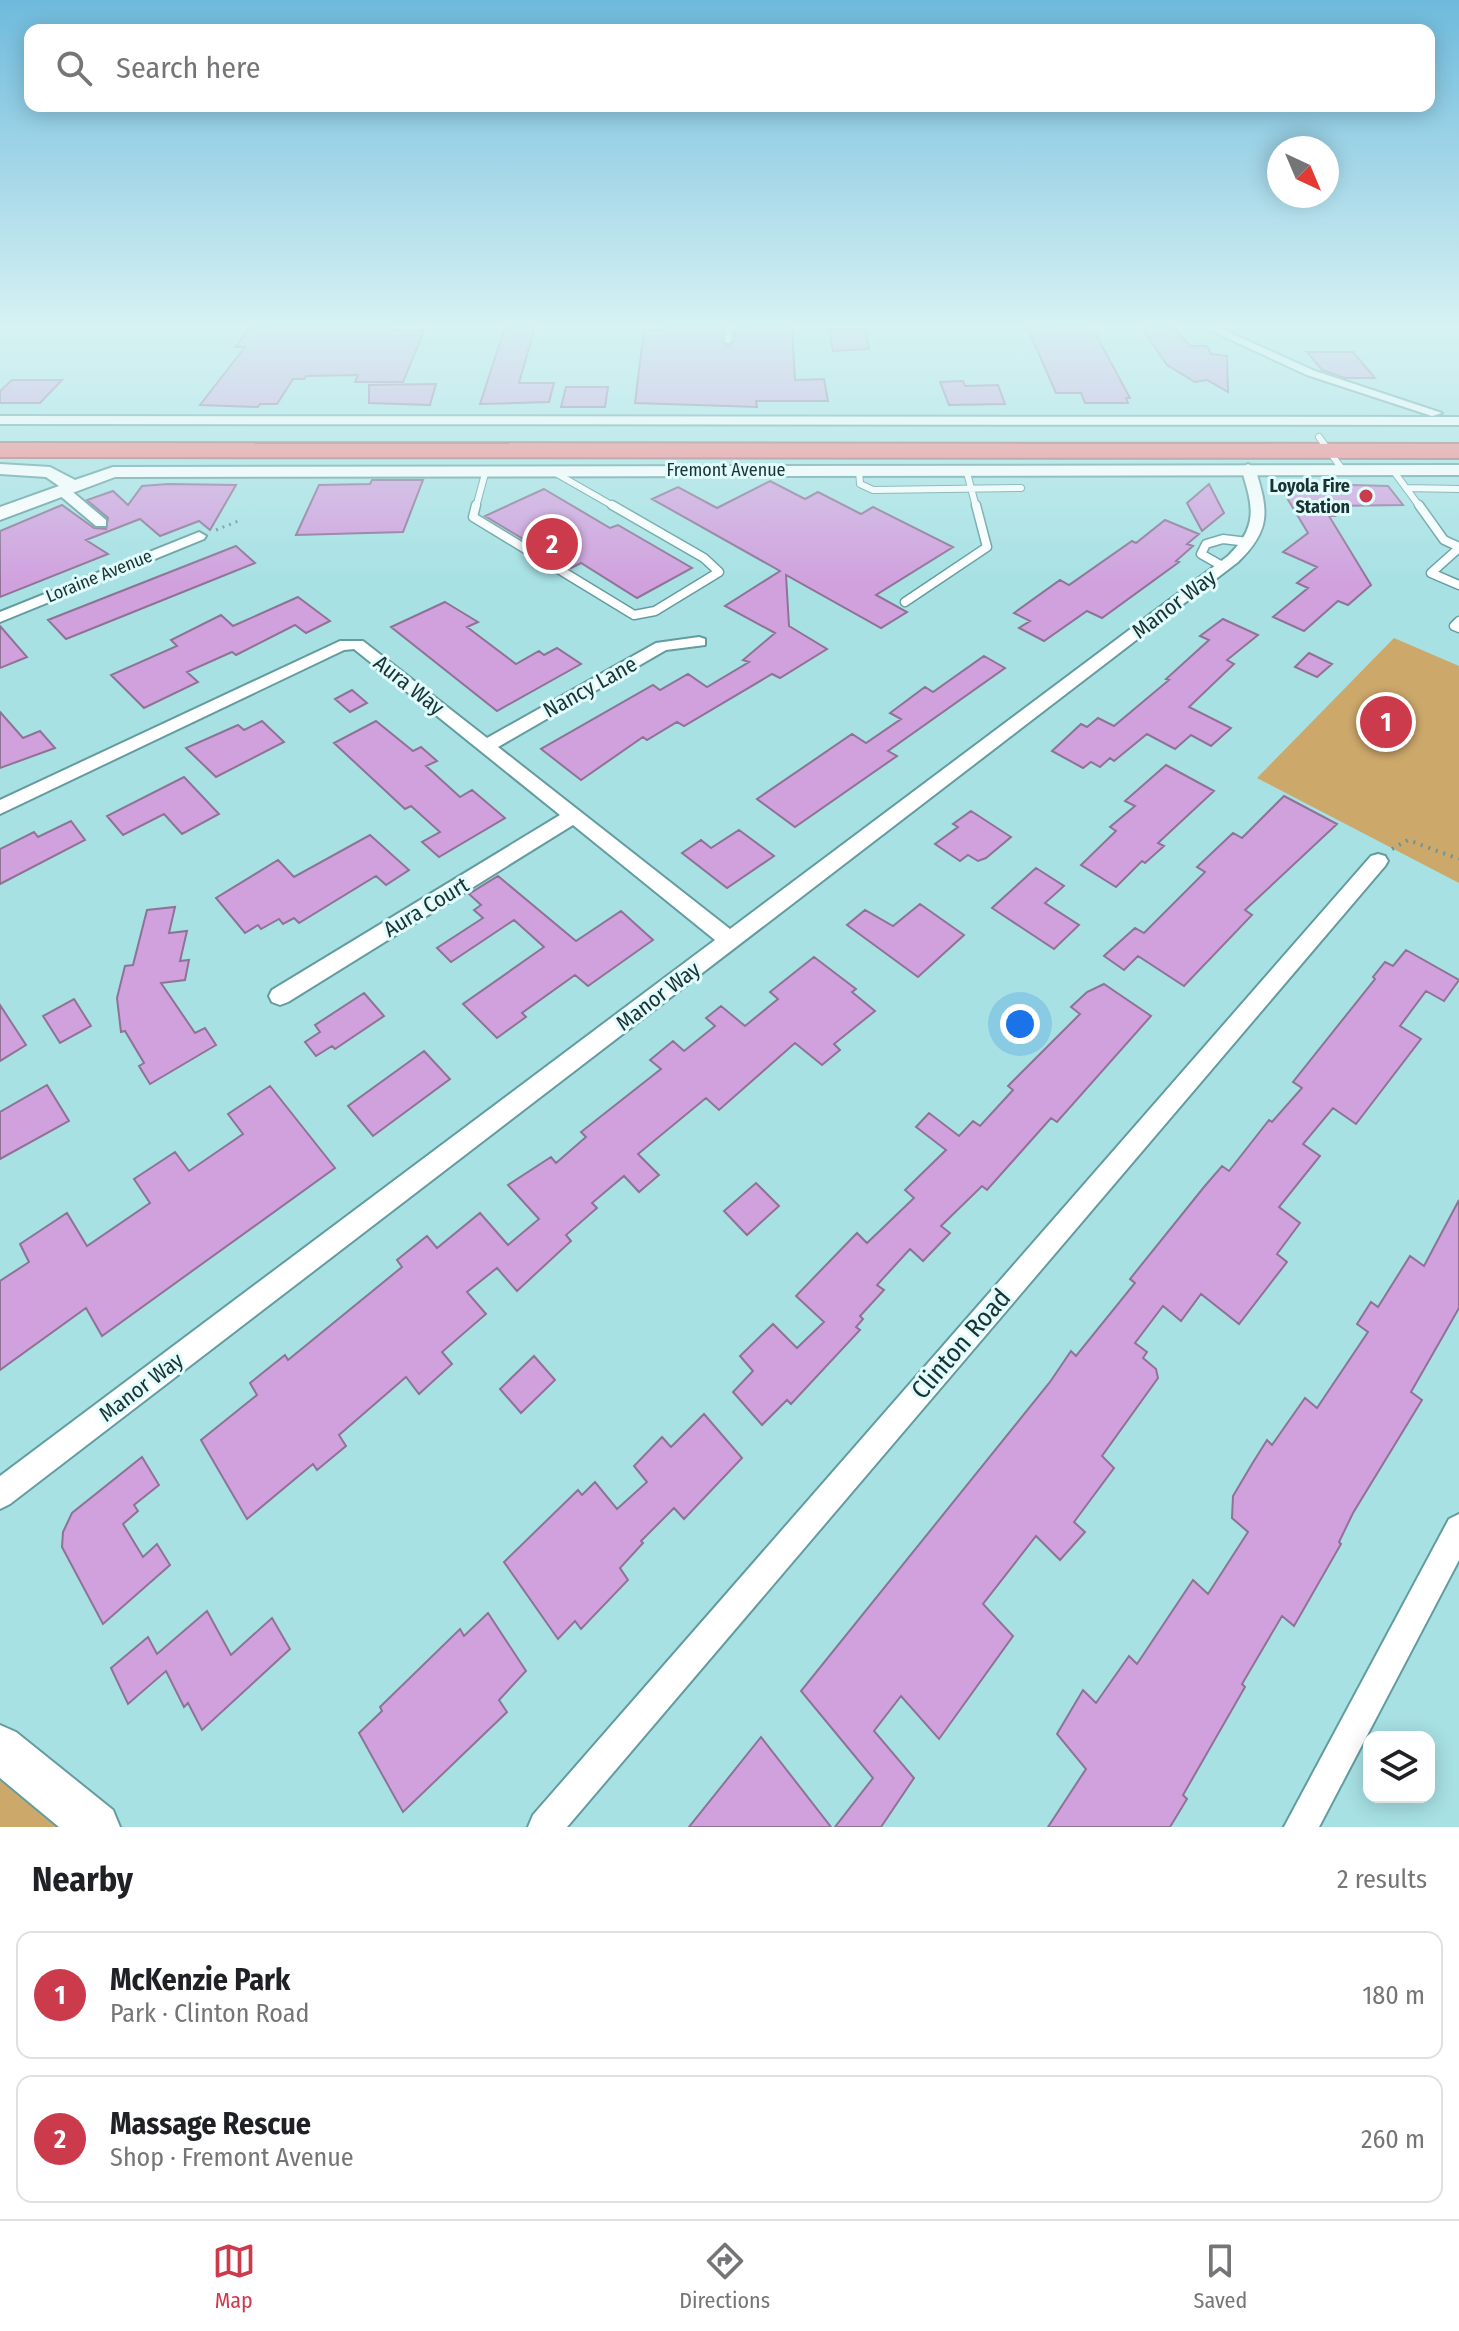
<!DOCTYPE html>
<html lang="en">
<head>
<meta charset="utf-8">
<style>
  :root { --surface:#fff; --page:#f2f2f2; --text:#202124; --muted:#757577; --line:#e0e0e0; --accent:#cb3b4b }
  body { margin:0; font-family:"Fira Sans Condensed",sans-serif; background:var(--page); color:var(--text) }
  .controls { position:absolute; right:24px; bottom:24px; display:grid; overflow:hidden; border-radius:16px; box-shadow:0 4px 20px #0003 }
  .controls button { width:72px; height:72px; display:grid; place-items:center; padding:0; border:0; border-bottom:2px solid var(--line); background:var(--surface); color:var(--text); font:40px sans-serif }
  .compass { position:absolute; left:1267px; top:136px; width:72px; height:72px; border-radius:50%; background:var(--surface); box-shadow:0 4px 20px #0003; rotate:136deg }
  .you { position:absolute; left:1020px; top:1024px; width:28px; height:28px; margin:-20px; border:6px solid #fff; border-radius:50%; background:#1a73e8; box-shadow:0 0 0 12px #1a73e833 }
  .badge { display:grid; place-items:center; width:52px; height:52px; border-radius:50%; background:var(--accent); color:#fff; font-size:26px; font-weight:700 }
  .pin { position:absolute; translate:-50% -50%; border:4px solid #fff; box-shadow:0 2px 8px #0006 }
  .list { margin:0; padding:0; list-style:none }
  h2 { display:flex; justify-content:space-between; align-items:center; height:104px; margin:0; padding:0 32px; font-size:34px }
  h2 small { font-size:26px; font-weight:400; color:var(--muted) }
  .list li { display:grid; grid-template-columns:52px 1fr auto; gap:24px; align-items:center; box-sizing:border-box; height:128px; margin:0 16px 16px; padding:0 16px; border:2px solid var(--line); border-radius:16px }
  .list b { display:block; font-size:30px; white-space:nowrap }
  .list p { margin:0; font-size:26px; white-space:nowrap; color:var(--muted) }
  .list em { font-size:26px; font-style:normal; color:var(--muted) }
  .icon { flex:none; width:44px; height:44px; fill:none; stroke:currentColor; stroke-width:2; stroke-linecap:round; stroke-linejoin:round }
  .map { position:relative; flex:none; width:1459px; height:1827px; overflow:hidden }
  .search { position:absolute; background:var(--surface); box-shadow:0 4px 20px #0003; left:24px; right:24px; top:24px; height:88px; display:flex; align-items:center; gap:20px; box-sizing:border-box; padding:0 28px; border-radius:16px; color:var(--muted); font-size:30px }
  .sheet { height:392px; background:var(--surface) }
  nav { display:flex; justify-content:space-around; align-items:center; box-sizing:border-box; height:112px; border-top:2px solid var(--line); background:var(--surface); font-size:22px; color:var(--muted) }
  nav a { display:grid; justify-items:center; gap:4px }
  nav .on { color:var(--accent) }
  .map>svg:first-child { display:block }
  .green { fill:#cda86b }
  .building { fill:#d1a1de; stroke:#8e7395; stroke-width:2 }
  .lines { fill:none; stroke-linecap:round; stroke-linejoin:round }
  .lane-far1-casing { stroke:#639c9e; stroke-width:8 }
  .lane-casing { stroke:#639c9e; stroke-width:11 }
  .street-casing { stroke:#639c9e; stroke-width:4 }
  .secondary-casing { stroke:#639c9e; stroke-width:4 }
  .highway-casing { stroke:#aa676a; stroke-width:4 }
  .path-far1 { stroke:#6a9597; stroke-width:3; stroke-dasharray:2 5; stroke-linecap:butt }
  .path { stroke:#6a9597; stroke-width:4; stroke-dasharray:2 6; stroke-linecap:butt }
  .lane-far1 { stroke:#fff; stroke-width:6 }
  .lane { stroke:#fff; stroke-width:8 }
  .street { fill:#fff; fill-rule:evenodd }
  .secondary { fill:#fff; fill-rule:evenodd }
  .highway { fill:#f78387; fill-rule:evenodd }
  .poi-dot { fill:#cb3b4b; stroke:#e0fcfd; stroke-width:3 }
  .labels { text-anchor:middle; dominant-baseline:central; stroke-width:6; stroke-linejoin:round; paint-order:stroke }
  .far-street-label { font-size:18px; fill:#1b3233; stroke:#e0fcfd }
  .far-poi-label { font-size:18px; font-weight:bold; fill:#1b3233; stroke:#e0fcfd; text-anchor:end }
  .street-label { font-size:22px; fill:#1b3233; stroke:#e0fcfd }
  .near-street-label { font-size:26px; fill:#1b3233; stroke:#e0fcfd }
</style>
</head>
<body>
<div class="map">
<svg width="1459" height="1827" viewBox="0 0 1459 1827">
  <rect width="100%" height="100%" fill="#a7e1e4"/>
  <!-- green -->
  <path class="green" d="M1394,638L1459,666V883L1257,778Z
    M0,1747L96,1827H0Z"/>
  <!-- building -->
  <path class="building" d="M250,327H396L394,331H424L403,382H355L358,375L306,376L304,379H293L277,404H260L258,407L200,405L245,347H236Z
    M505,327H535L519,383H554L549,402L480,404Z
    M663,327H723L722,342L728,346L734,341L735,327H792L795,380L824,379L828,401H756L757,407L635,403L644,330L662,331Z
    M1027,327H1092L1130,398H1126L1128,403H1085L1081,393H1056Z
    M1141,327H1173L1190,346H1207L1211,354L1227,356L1228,392L1207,380L1195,382L1167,365Z
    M829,329H865L869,349L833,351Z
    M1307,352H1353L1375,378H1345L1322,370Z
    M12,380H62L40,403H0V391Z
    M963,381L965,386L998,385L1005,404L949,405L940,382Z
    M436,384L430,405L369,403V385Z
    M566,387H608L605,407H561Z
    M372,480H423L403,532L296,535L319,485L370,484Z
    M770,481L805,499L818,492L861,514L873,507L953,547L876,595L907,612L881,628L786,575L789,626L827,649L780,678L772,674L684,726L677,722L647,740L643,737L581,780L541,749L653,685L660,690L688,674L707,687L749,662L743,660L775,633L725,606L780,571L652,499L678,487L717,508Z
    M1278,483L1388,486L1403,505L1329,506L1335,516H1329L1371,585L1348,605L1338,601L1304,631L1273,617L1308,588L1297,583L1317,567L1283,552L1308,533Z
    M168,484L236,485L210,530L199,521L160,536L140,519L86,540L108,554L0,597V531L62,505L94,528L106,529L108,518L87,500L113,491L128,505L142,486Z
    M1209,484L1224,513L1202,531L1187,503Z
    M544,489L610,528L618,525L692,568L637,598L581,563L571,568L485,516Z
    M1165,520L1199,534L1187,544L1193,546L1176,561L1179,562L1102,618L1087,611L1044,641L1019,628L1030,621L1014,613L1060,580L1069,585L1132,541L1136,543Z
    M236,546L255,563L66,639L48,620Z
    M298,597L330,621L306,633L295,625L236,655L232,652L187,672L198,682L144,708L111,675L177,646L171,640L221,615L233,626Z
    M445,602L478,622L467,627L516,664L539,651L544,655L557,648L581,664L497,711L391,627Z
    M1223,619L1258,635L1227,660L1234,664L1189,707L1231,728L1211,746L1191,735L1175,749L1147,734L1114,761L1110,758L1100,767L1091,762L1083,768L1052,751L1081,724L1087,727L1098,718L1114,726L1169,680L1166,679L1209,640L1200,636Z
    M0,626L27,657L0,668Z
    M1309,653L1332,664L1317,677L1295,667Z
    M984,656L1005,668L888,751L897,756L795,827L757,799L852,734L866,743L901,719L890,713L925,687L933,692Z
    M352,690L367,703L350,712L335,699Z
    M0,712L23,738L40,731L55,748L0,768Z
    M262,721L284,742L216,777L186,748L238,725L244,730Z
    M376,721L413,751L421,747L437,761L426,766L460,797L472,790L505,818L439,857L422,842L440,832L411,806L405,809L334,743Z
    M1166,765L1214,791L1158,843L1164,846L1145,863L1142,861L1116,887L1081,865L1116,831L1110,827L1135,806L1125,801Z
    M184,777L219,814L182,834L164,814L123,835L107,816Z
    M1284,796L1337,824L1245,910L1252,915L1184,986L1138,956L1124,970L1104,956L1135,928L1144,933L1205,872L1197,867L1233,833L1242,838Z
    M971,811L1011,837L986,858L978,861L968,855L960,861L935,844L958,827L953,824Z
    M71,821L85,840L0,884V849L34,832L38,837Z
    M739,830L774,856L727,888L682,853L701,840L711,848Z
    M370,835L409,870L386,885L376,876L299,923L294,918L283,924L279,919L261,929L258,925L245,933L216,898L278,860L294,877Z
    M1036,868L1064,886L1045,903L1079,925L1054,949L992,908Z
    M498,876L576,941L621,911L653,940L588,986L575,975L522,1013L526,1017L497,1038L463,1004L544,947L514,920L451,962L437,948L483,918L474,910L481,905L469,894Z
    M920,904L964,935L918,977L847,925L865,910L893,926Z
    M175,907L169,933L187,931L180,961L189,960L185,980L161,983L195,1033L205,1028L216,1045L150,1084L139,1066L144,1063L125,1031L121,1032L117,998L125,966L133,965L147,910Z
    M1406,950L1459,980L1444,1001L1426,991L1400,1026L1421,1039L1356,1124L1333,1108L1303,1144L1320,1156L1279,1207L1300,1223L1277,1254L1287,1262L1239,1324L1201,1294L1181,1321L1163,1306L1135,1343L1147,1352L1143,1358L1156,1369L1158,1378L1102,1456L1114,1468L1074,1522L1085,1532L1060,1560L1036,1536L983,1604L1013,1636L939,1739L901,1696L874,1731L914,1778L881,1827H835L873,1778L801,1691L1050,1382L1071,1351L1076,1356L1135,1283L1130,1279L1204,1187L1222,1166L1229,1171L1269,1120L1272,1122L1302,1088L1293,1082L1375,979L1373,977L1385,962L1393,966Z
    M814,957L856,989L852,992L875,1011L834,1044L840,1050L822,1065L795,1043L719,1110L706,1098L638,1154L659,1175L639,1192L624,1176L592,1203L597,1208L566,1235L571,1241L517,1291L497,1268L467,1292L486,1314L442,1352L452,1364L419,1394L406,1377L339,1435L346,1446L317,1470L313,1464L247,1519L201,1440L257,1395L250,1383L285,1355L288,1360L402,1267L397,1260L427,1236L437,1248L480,1213L508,1245L539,1219L508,1185L551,1157L556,1163L586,1137L581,1132L661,1069L650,1060L673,1041L684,1051L715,1026L706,1018L721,1006L745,1026L778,999L770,992Z
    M1104,984L1151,1016L1057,1122L1051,1118L987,1190L982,1186L941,1226L950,1233L923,1261L910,1249L877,1285L884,1290L860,1316L863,1319L856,1327L860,1330L791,1404L787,1400L762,1425L733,1392L753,1371L740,1356L773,1324L797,1348L824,1322L796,1296L857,1233L867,1243L914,1198L905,1190L946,1150L916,1127L929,1113L959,1136L973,1121L980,1126L1013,1090L1008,1086L1080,1014L1071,1007L1087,992Z
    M364,993L384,1016L335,1049L332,1046L316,1056L305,1042L320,1032L315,1025Z
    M74,999L91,1026L60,1043L43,1016Z
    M0,1005L26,1045L0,1061Z
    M424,1051L450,1079L373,1136L348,1106Z
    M47,1085L69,1121L0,1159V1112Z
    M270,1086L335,1168L102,1336L86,1308L0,1370V1281L29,1262L20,1244L67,1213L87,1246L150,1203L134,1179L175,1152L189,1171L243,1134L228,1114Z
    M756,1183L779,1206L747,1235L724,1211Z
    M1459,1200V1308L1411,1392L1422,1400L1353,1513L1339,1542L1341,1544L1294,1626L1282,1616L1242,1684L1245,1687L1183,1795L1187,1799L1170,1827H1048L1086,1769L1057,1734L1083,1690L1096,1703L1129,1656L1137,1664L1193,1580L1208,1594L1248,1532L1232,1518L1233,1496L1252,1464L1267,1440L1272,1445L1305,1398L1317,1408L1368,1332L1357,1324L1371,1302L1378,1307L1410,1256L1424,1266Z
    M534,1356L555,1380L521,1413L500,1389Z
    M704,1414L742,1458L684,1519L674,1508L641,1541L643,1543L620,1568L628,1580L581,1629L575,1621L558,1639L504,1562L578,1490L582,1495L595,1482L617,1509L647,1482L634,1466L662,1437L671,1447Z
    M142,1457L159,1485L134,1505L138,1511L123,1524L143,1557L157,1544L170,1565L103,1624L62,1547L63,1532L72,1513Z
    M207,1611L231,1655L272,1618L290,1649L202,1730L188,1703L184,1707L166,1671L128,1704L111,1668L148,1637L157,1654Z
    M488,1613L526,1671L499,1700L507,1712L403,1812L359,1733L382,1711L380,1707L460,1629L464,1636Z
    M761,1737L831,1827H689Z"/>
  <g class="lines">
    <!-- lane-far1 casing -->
    <g class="lane-far1-casing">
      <path id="lane-far1" d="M728,340L729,327
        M1319,437L1342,469
        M966,469L976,507
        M1392,469L1420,507
        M859,470L860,484L873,490L1021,488
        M552,471L615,507
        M1406,488L1459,489
        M476,507L486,470"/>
    </g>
    <!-- lane casing -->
    <g class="lane-casing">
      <path id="lane" d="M476,505L473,517L634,615L655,611L719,572L704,558L612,505
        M1419,505L1444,540L1459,547
        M1459,548L1431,573L1459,585
        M1224,567L1201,554L1206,544L1223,539L1248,542
        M905,602L987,547L976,505
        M1459,621L1454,626L1459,628"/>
    </g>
    <!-- street casing -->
    <g class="street-casing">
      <path id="street" d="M1203,327H1217L1315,371L1442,413L1432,416L1307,375Z
        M0,416L1459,417V425L0,424Z
        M1248,464L1255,468C1268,510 1272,529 1238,562L10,1504L0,1509V1476L715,940L573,825L288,1002L280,1005L272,1002L269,996L272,990L560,815L354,649L344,650L0,814V800L340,641H363L487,738L656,643L699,637L705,639V645L666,650L498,747L730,929L1228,556C1259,526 1253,506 1241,468Z
        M58,488H68L106,520V526H96L58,494Z
        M199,532L206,536L204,539L0,622V612Z
        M1378,854L1385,856L1388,861L1385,866L567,1827H528L533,1815L1371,856Z
        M1459,1514V1560L1319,1827H1284L1449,1519Z"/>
    </g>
    <!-- secondary casing -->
    <g class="secondary-casing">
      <path id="secondary" d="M0,464L50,467L75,480L113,467L1459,465V475L115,477L0,520V507L59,486L46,477L0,474Z
        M0,1725L16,1732L113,1810L120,1827H59L0,1778Z"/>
    </g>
    <!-- highway casing -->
    <g class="highway-casing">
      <path id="highway" d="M0,443L1459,444V458L0,457Z"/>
    </g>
    <!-- path-far1 -->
    <path class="path-far1" d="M216,530L241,520"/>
    <!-- path -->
    <path class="path" d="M1392,849L1408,840L1459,859"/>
    <!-- lane-far1 -->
    <use href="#lane-far1" class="lane-far1"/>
    <!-- lane -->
    <use href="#lane" class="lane"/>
    <!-- street -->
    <use href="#street" class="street"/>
    <!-- secondary -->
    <use href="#secondary" class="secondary"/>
    <!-- highway -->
    <use href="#highway" class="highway"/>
  </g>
  <!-- sky -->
  <linearGradient id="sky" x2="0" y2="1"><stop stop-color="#6ebadc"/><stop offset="0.56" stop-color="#d7f2f3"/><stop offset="1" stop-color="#d7f2f3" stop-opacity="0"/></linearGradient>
  <rect width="1459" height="583" fill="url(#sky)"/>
  <!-- markers -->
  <circle class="poi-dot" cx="1366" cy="496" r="8"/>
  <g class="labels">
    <!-- far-street labels -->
    <g class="far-street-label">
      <text x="726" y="470">Fremont Avenue</text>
      <text transform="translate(99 576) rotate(-22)">Loraine Avenue</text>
    </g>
    <!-- far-poi labels -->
    <g class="far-poi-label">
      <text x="1350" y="486">Loyola Fire<tspan x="1350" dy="21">Station</tspan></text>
    </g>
    <!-- street labels -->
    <g class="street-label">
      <text transform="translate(1174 604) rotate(-37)">Manor Way</text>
      <text transform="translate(409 685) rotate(38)">Aura Way</text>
      <text transform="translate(590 687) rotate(-29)">Nancy Lane</text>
      <text transform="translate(426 907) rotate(-31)">Aura Court</text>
      <text transform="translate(658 996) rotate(-37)">Manor Way</text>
      <text transform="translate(141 1387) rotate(-37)">Manor Way</text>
    </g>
    <!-- near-street labels -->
    <g class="near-street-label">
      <text transform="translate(961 1344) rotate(-49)">Clinton Road</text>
    </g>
  </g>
</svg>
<div class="controls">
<button><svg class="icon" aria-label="layers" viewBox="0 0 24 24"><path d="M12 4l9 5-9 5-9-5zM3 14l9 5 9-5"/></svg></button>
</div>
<svg class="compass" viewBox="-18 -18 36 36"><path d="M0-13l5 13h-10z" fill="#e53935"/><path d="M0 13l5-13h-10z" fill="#757577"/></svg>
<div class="you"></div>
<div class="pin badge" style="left:1386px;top:722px">1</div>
<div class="pin badge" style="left:552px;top:544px">2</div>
<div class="search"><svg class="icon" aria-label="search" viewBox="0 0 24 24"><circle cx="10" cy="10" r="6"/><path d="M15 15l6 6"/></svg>Search here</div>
</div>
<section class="sheet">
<h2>Nearby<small>2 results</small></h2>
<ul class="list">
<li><span class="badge">1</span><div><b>McKenzie Park</b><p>Park · Clinton Road</p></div><em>180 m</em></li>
<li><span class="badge">2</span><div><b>Massage Rescue</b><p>Shop · Fremont Avenue</p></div><em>260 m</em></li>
</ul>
</section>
<nav>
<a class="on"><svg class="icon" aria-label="map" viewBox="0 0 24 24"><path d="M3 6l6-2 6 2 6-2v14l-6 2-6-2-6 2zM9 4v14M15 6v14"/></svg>Map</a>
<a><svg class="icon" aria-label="directions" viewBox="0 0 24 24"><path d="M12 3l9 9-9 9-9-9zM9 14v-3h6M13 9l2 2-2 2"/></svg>Directions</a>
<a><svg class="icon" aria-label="saved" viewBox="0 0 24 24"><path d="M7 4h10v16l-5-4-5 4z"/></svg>Saved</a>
</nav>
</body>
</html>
